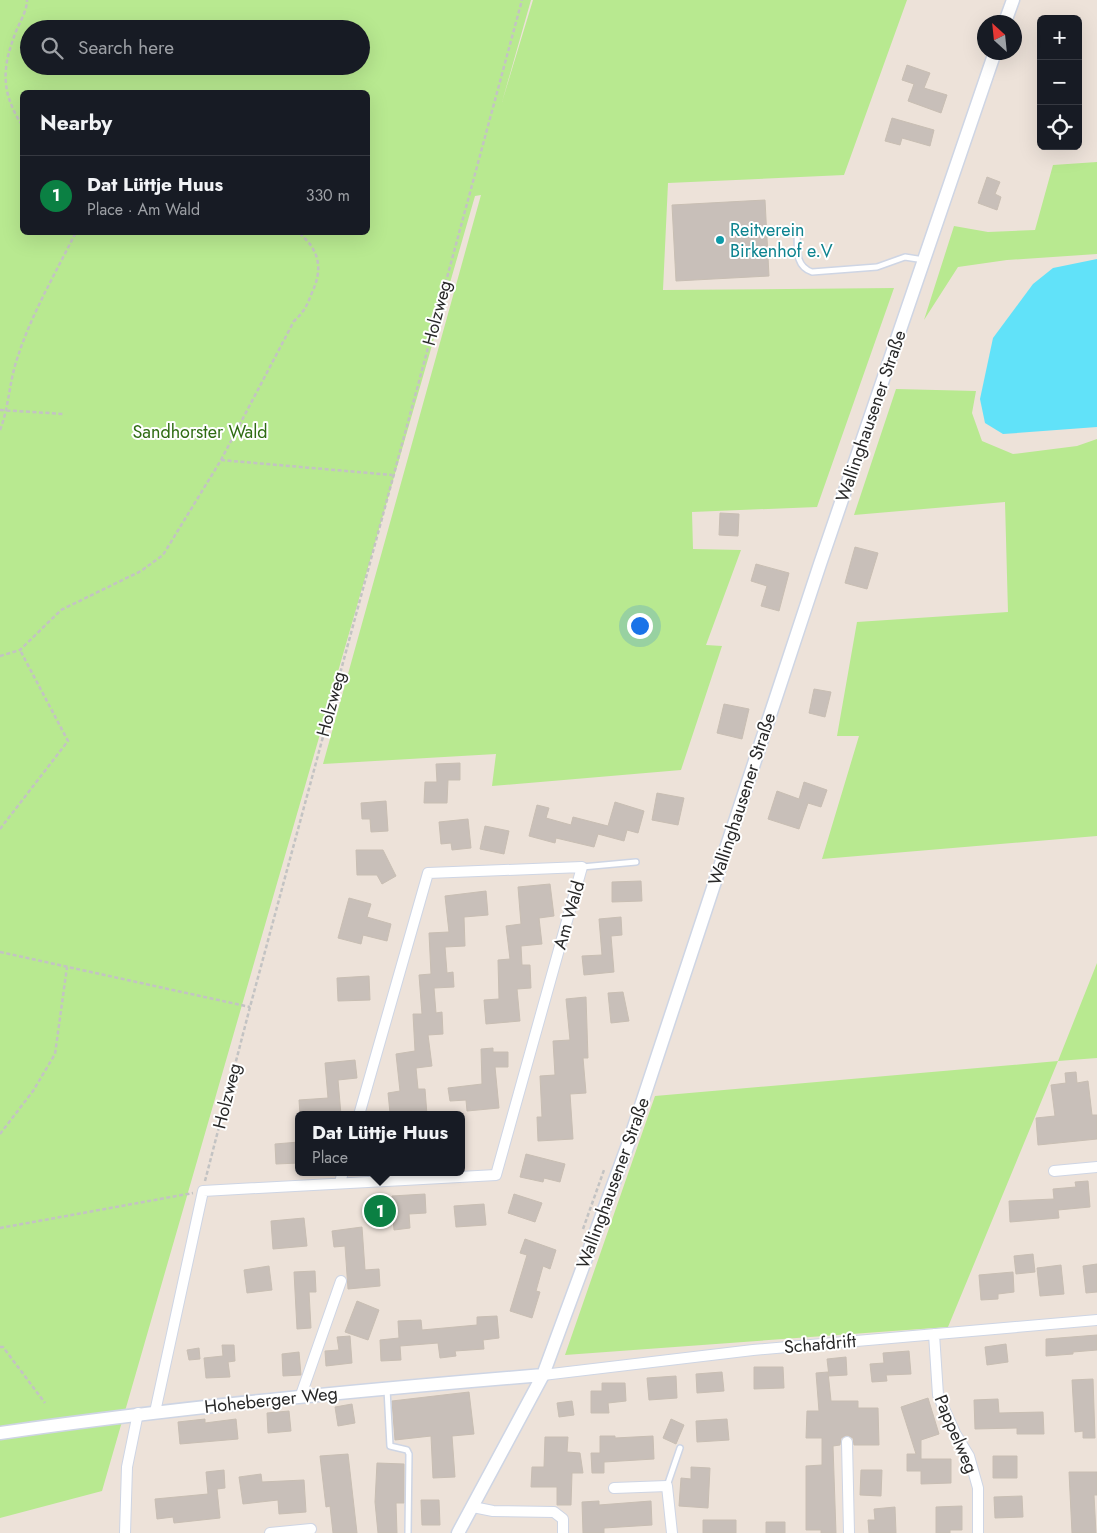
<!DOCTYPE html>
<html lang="en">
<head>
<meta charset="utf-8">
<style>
  :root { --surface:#171b24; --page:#20242c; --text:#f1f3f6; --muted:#9ea1a6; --line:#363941; --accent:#0b8043 }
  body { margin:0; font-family:Jost,sans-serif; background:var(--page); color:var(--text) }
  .controls { position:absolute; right:15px; top:15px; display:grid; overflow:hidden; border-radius:8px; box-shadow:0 5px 20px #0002 }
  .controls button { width:45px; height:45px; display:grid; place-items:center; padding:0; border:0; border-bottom:1px solid var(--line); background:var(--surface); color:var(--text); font:25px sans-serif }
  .compass { position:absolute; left:977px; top:15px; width:45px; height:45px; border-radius:50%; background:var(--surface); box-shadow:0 5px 20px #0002; rotate:333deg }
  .you { position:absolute; left:639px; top:625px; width:18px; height:18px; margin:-12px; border:4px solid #fff; border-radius:50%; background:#1a73e8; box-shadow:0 0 0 8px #1a73e833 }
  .badge { display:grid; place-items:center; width:32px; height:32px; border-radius:50%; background:var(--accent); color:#fff; font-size:16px; font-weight:700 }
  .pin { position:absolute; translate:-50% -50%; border:2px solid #fff; box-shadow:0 1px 5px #0006 }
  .popup { position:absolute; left:295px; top:1111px; width:170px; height:65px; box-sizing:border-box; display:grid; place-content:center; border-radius:8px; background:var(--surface); filter:drop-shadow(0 1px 4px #0005); font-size:16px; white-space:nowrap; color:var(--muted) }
  .popup b { font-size:19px; color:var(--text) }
  .popup::after { content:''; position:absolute; left:50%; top:100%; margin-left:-10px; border:10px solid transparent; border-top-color:var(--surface) }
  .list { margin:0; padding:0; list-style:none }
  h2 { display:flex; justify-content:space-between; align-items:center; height:65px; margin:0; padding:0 20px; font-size:21px }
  h2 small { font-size:16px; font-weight:400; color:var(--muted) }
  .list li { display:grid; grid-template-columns:32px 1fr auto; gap:15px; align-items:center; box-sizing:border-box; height:80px; padding:0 20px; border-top:1px solid var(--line) }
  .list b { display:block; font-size:19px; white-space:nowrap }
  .list p { margin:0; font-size:16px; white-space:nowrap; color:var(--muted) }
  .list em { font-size:16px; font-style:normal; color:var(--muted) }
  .icon { flex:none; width:28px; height:28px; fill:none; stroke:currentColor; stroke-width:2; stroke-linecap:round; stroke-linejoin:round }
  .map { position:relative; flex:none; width:1097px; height:1533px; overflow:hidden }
  .search { position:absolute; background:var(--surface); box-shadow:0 5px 20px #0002; left:20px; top:20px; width:350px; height:55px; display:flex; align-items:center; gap:12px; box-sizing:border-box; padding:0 18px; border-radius:28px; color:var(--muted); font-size:19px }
  .panel { position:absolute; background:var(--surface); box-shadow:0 5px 20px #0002; left:20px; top:90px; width:350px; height:145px; border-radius:8px }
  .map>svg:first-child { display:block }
  .green { fill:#b8e990; fill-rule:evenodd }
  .water { fill:#61e2f9 }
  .building { fill:#c8bfb9; stroke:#c8beb3 }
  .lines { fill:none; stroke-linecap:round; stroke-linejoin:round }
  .service-casing { stroke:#ced5e4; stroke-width:8 }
  .minor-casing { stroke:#ced5e4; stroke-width:12 }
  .tertiary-casing { stroke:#ced5e4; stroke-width:15 }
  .path { stroke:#c3c3c3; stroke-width:2.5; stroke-dasharray:4 2.5; stroke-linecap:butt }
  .service { stroke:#fff; stroke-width:5 }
  .minor { stroke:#fff; stroke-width:10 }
  .tertiary { stroke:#fff; stroke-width:12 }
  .culture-dot { fill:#0f9aa8; stroke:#fff; stroke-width:2 }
  .labels { text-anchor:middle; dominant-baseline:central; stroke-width:4; stroke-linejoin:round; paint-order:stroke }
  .culture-label { font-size:18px; fill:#0d838f; stroke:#fff; text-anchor:start }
  .street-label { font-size:18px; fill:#292929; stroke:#fff }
  .park-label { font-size:18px; fill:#2f6c13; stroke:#fff }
</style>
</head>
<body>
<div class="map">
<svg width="1097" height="1533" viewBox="0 0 1097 1533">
  <rect width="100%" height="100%" fill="#ede2d9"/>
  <!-- green -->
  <path class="green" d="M0,0H531L502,102L533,0H907L844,175L668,183L663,290L894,288L817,507L692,512L693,549L741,550L706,645L722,646L681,770L492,786L496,754L323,764L481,195L475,196L102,1491L0,1518ZM29,29H361V66H29ZM22,92H368V232H22Z
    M1097,162V254L1007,260L958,267L924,320L954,226L988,232L1035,230L1053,165Z
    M896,389L976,391L972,413L982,441L1013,454L1077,446L1097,439V836L822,859L859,736H837L857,622L1008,612L1005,502L854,515Z
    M1097,963V1058L1058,1061L948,1327L565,1355L655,1096L1058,1061Z"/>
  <!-- water -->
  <path class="water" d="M1097,259V427L1003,434L985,423L980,399L993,338L1033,284L1053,268Z"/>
  <!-- building -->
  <path class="building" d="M907,65L930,73L924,88L947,95L941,113L908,101L914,84L902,80Z
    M892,118L934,130L930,146L902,138L900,145L885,141Z
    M987,177L1000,182L995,194L1001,197L997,210L978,203Z
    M765,200L769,276L676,281L672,205Z
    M720,513L739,514L738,536L719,535Z
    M855,547L878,553L867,589L845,583Z
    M756,564L789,573L779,611L761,606L767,586L751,581Z
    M814,689L831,692L825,717L809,713Z
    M724,704L749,709L742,739L717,733Z
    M460,763V780H448L447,803H424L425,782H437L436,764Z
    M804,782L827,790L821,807L808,803L799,829L768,819L777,791L799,799Z
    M657,793L684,798L678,825L652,820Z
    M386,801L388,831L371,832L370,819H362L361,803Z
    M615,802L644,811L638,833L627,830L624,841L598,834L594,847L556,838L555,843L529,836L537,805L549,808L546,818L571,825L573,817L608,826Z
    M468,819L471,848L452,850L451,843L441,844L439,822Z
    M485,826L509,831L504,854L480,849Z
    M356,850H383L396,876L382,884L377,875H357Z
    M641,881L642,901L612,902V882Z
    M550,884L554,916L539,918L542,944L521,946L522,965H530L531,988L517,989L520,1021L486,1024L484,1000L499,999L498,960L510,959L506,926L521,924L518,887Z
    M486,891L488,915L464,917L465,946L445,947L447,973L453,972L454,987L434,988L436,1013L442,1012L443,1034L428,1035L432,1066L416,1068L418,1089H425L427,1115H412V1111L390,1113L388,1093L400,1091L396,1054L415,1051L413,1014H422L419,975L431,974L429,933L449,932L445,896Z
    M349,898L371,904L367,917L391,924L387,941L363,935L361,944L338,938Z
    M621,917L622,935L611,936L614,972L584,975L582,956L602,955L599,919Z
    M369,976L370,1000L338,1001L337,978Z
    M623,992L629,1021L611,1023L608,993Z
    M586,997L588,1058H583L586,1093L570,1094L573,1139L538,1141L537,1117H542L540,1076L555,1075L553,1041L570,1040L566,999Z
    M493,1048V1052H508V1067H495L499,1108L467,1111L466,1100L450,1101L448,1088L482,1084L481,1049Z
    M355,1060L357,1078L338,1080L341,1115H300L299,1100L328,1098L325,1063Z
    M1076,1072L1077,1083L1088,1081L1092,1115H1097V1139L1038,1145L1036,1118L1055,1116L1051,1085L1066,1083L1065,1073Z
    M299,1142V1163L276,1164L275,1144Z
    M526,1154L565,1164L560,1182L544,1178L543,1182L520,1177Z
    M1088,1181L1090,1207L1058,1210L1059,1218L1010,1222L1009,1201L1054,1199L1053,1189L1076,1187L1075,1182Z
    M425,1194L426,1213L409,1214L410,1228L394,1230L393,1218L373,1219L372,1202H392V1196Z
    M514,1194L542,1203L535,1222L508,1213Z
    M484,1204L486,1225L456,1227L454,1206Z
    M304,1218L307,1246L273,1249L271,1221Z
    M362,1227L365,1270L379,1269L380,1286L348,1289L345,1246L334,1247L332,1231Z
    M525,1239L556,1250L550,1269L543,1266L536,1291L540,1292L532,1318L510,1311L527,1255L520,1253Z
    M1033,1254L1035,1272L1016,1274L1014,1256Z
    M1097,1264V1292L1086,1293L1083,1266Z
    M1061,1265L1064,1294L1040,1296L1037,1268Z
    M269,1266L272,1290L247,1293L244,1270Z
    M315,1271L316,1292H309L311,1328L297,1329L294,1272Z
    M1013,1272L1014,1292L998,1294V1299L981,1300L979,1275Z
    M357,1301L379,1310L368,1340L345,1332Z
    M497,1316L499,1338L483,1340L484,1349L455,1351L456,1356L440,1358L438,1343L400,1346L401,1360L381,1361L380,1340L399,1338L398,1321L421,1320L422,1330L477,1325V1317Z
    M1097,1335V1350L1073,1352V1354L1046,1356V1339Z
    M350,1336L352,1363L326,1366L325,1351L339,1350L337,1337Z
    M1006,1344L1008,1362L987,1365L985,1347Z
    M222,1345H234L235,1361L228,1362L230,1377L206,1378L204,1358L223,1356Z
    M199,1348L200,1359L189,1360L187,1350Z
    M909,1351L911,1374L886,1375L887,1381L872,1382L870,1364L884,1363L883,1353Z
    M299,1352L301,1375L283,1376L282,1354Z
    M846,1357L847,1375L829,1376L827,1359Z
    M754,1367H783L784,1388L754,1389Z
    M722,1372L724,1391L697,1393L696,1374Z
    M828,1372L831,1401H858V1408H878L879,1445H854L853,1438L847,1435L841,1438L840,1445L833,1446L836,1533H821V1530H806V1466L822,1465V1438H806L807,1411H819L816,1373Z
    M676,1376L677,1398L649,1400L647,1378Z
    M1093,1379L1095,1438H1083V1431L1075,1432L1072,1380Z
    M602,1383H625L626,1401L608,1403L609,1413H591V1391H602Z
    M469,1392L474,1434L452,1436L455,1477L433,1478L431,1436L395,1440L392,1401Z
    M928,1398L939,1434L921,1440V1459H951V1483L921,1484V1471H907V1454H916L901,1407Z
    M998,1399L999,1413L1043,1412L1044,1434H1017V1428L975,1429L974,1400Z
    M572,1401L574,1415L559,1417L557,1403Z
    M352,1404L355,1423L338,1426L335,1407Z
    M289,1411L291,1431L268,1433L267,1413Z
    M205,1419V1423L236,1419L238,1439L180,1444L178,1422Z
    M671,1419L684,1425L676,1444L663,1438Z
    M727,1419L729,1440L697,1442L696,1421Z
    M600,1436H615V1438L653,1436L654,1459L604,1462V1473H592L591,1453H600Z
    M545,1437H568L567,1452L580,1453L583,1473H572L571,1505H557V1487H531L532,1467H544Z
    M348,1454L357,1533H333L330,1506L326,1507L320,1456Z
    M993,1456H1017V1478H993Z
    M377,1463L404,1464V1503H396L397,1533H378L375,1502Z
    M691,1467L710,1468L708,1508L679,1506L681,1478L691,1479Z
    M224,1470L225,1488L217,1489L220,1518L174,1523L173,1517L157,1519L155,1499L208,1494L206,1472Z
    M861,1470H882L881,1496L860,1495Z
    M1069,1472H1097V1495H1094L1096,1533H1072Z
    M261,1474L262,1482L304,1480L306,1512L279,1514L278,1500L243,1504L239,1477Z
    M1022,1496L1023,1517L995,1518L994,1497Z
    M421,1500H439L440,1525H422Z
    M599,1501V1505L651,1501L652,1525L604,1528V1533H583L582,1502Z
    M962,1506V1530H950V1533H936V1507Z
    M895,1507L896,1533H869L868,1520H875L874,1509Z
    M703,1520H736V1533H703Z
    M766,1522H785V1533H766Z"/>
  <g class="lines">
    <!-- service casing -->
    <g class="service-casing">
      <path id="service" d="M797,231C798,248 794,266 812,272L877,267L905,257L924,260
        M582,867L636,862
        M387,1389L390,1446L407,1450L409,1454L408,1533
        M667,1486L680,1448"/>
    </g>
    <!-- minor casing -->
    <g class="minor-casing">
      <path id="minor" d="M1054,1171L1097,1167
        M340,1182L343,1172
        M934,1334L938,1395L955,1433L969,1456L978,1488V1533
        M543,1375L753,1350L1097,1320
        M301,1395L341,1281
        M155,1412L203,1191L496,1175L582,867L428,873L359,1115
        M847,1442L849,1533
        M614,1488L667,1486L672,1533
        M473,1507L493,1511L554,1512L563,1519V1533
        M125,1533L127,1467L138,1413
        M270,1533L311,1529"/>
    </g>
    <!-- tertiary casing -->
    <g class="tertiary-casing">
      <path id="tertiary" d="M1005,22L1013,0
        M0,1433C180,1407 361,1390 543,1375
        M458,1533L543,1375L629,1142L820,564L995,52"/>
    </g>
    <!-- path -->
    <path class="path" d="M22,125C0,91 2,66 17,29C21,20 27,10 27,0
      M0,410L64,414
      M0,430C9,407 9,383 17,359C31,315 55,274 76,232
      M221,460L392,475
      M0,656L20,650L61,610L141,571L163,555L221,460L294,321C303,313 307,306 311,295C323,270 321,251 298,232
      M0,829L68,741L20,650
      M0,952L250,1007
      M0,1134L33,1091L55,1054L67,967
      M205,1181L250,1007L522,0
      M0,1228L193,1193
      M583,1229L604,1170
      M0,1347H3L45,1403"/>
    <!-- service -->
    <use href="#service" class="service"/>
    <!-- minor -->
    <use href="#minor" class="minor"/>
    <!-- tertiary -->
    <use href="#tertiary" class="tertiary"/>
  </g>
  <!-- markers -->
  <circle class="culture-dot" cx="720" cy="240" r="5"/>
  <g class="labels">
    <!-- culture labels -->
    <g class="culture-label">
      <text x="730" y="230">Reitverein<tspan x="730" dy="21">Birkenhof e.V</tspan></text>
    </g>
    <!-- street labels -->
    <g class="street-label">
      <text transform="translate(437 313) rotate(-75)">Holzweg</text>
      <text transform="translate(871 416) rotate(-71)">Wallinghausener Straße</text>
      <text transform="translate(331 704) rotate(-75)">Holzweg</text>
      <text transform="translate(742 799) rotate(-72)">Wallinghausener Straße</text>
      <text transform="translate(569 915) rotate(-74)">Am Wald</text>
      <text transform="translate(227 1096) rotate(-76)">Holzweg</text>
      <text transform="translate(613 1183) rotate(-70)">Wallinghausener Straße</text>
      <text transform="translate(820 1344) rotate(-5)">Schafdrift</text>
      <text transform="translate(271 1400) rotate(-6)">Hoheberger Weg</text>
      <text transform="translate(956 1434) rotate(67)">Pappelweg</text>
    </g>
    <!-- park labels -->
    <g class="park-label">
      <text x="200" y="432">Sandhorster Wald</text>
    </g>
  </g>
</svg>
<div class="controls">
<button>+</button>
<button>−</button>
<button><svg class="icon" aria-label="locate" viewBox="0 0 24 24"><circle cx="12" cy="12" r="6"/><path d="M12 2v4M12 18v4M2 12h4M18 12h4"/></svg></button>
</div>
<svg class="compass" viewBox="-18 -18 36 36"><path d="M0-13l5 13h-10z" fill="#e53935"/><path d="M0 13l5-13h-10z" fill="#9ea1a6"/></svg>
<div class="you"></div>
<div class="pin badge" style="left:380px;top:1211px">1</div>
<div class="popup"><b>Dat Lüttje Huus</b>Place</div>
<div class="search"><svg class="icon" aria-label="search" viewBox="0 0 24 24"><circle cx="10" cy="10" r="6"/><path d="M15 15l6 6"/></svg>Search here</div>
<section class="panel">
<h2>Nearby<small></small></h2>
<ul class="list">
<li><span class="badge">1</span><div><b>Dat Lüttje Huus</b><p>Place · Am Wald</p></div><em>330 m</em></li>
</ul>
</section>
</div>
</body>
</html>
